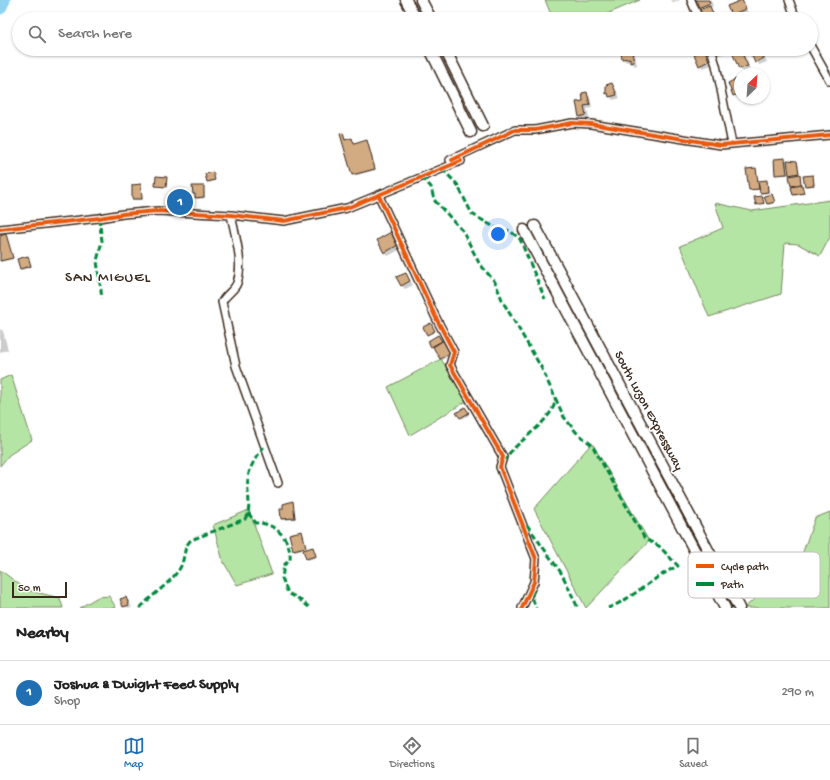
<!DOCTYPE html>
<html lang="en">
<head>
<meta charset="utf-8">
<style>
  :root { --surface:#fff; --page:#f6f6f6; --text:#222; --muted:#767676; --line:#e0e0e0; --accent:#1f6fb2 }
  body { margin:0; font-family:"Gochi Hand",sans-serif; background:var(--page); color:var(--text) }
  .compass { position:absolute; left:734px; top:68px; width:36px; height:36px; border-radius:50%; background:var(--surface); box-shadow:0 1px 3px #0004; rotate:25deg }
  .scale { position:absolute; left:12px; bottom:10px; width:55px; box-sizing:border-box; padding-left:4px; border:2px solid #3b2a1e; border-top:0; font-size:11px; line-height:14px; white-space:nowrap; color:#3b2a1e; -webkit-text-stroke:3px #fff; paint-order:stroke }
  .you { position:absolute; left:498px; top:234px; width:14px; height:14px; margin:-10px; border:3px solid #fff; border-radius:50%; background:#1a73e8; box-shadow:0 0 0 6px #1a73e833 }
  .badge { display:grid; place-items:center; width:26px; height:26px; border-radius:50%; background:var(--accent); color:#fff; font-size:13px; font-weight:700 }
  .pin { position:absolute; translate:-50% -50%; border:2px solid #fff; box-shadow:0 1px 4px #0006 }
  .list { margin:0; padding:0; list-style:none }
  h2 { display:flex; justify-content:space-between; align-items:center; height:52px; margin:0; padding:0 16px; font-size:17px }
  h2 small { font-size:13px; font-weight:400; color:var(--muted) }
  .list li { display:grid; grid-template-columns:26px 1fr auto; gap:12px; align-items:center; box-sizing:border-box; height:64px; padding:0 16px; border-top:1px solid var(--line) }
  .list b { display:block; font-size:15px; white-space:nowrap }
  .list p { margin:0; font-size:13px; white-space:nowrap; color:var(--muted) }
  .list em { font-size:13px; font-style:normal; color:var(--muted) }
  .icon { flex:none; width:22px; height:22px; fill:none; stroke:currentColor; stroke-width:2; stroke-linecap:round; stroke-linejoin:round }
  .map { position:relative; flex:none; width:830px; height:608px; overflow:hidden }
  .search { position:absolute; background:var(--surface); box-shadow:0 1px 3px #0004; left:12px; right:12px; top:12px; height:44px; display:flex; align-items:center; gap:10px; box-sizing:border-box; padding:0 14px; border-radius:22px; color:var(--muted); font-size:15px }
  .sheet { height:116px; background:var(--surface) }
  nav { display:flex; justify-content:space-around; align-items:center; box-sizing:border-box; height:56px; border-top:1px solid var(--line); background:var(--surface); font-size:11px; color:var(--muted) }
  nav a { display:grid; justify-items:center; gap:2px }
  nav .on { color:var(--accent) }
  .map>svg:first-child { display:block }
  .green { fill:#b5e5a5; stroke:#788862 }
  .shadow { fill:#0003 }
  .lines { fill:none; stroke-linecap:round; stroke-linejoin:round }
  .river { stroke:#90d3f1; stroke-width:13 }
  .building { fill:#d2ab83; stroke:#3b2a1e }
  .minor-casing { stroke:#3b2a1e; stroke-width:10 }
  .highway-casing { stroke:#3b2a1e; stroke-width:13 }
  .minor { stroke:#fff; stroke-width:7 }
  .highway { stroke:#fff; stroke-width:10 }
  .quiet { stroke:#00873e; stroke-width:3; stroke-dasharray:6 3; stroke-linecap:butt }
  .cycleway-casing { stroke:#fff; stroke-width:6 }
  .cycleway { stroke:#e8590c; stroke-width:4 }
  .labels { text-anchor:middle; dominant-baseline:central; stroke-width:3.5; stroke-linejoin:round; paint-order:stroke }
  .street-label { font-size:13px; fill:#3b2a1e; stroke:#fff }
  .quarter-label { font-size:15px; letter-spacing:1px; fill:#3b2a1e; stroke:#fff }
  .key { fill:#fff; stroke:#c4bfbc; stroke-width:1 }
  .key-label { font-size:11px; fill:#3b2a1e }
</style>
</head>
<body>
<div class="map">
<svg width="830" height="608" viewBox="0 0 830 608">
  <rect width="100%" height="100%" fill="#fff"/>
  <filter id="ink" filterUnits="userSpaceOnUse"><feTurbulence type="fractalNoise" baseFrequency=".025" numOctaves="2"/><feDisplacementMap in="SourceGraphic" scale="8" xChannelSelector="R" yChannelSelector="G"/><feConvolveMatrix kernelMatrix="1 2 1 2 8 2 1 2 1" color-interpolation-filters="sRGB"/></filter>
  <g filter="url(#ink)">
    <!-- green -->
    <path class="green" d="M545,0H640L595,19H553Z
      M830,200V237L820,256L798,244L785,243L781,294L709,317L680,246L723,228L715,203L752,211Z
      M441,359L467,401L410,435L388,387Z
      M11,375L32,440L9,455L0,466V380Z
      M592,443L649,541L586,608L534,509Z
      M249,510L272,574L237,585L223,561L213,525Z
      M830,512V608H744L800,560L815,518Z
      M0,570L27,590L60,598L63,608H0Z
      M109,596L116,608H79L98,597Z"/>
    <!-- shadow -->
    <path class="shadow" d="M671,0H680L674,3Z
      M696,0H711L713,6L710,7L716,17L703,19L701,10Z
      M742,1L748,13L735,18L729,7Z
      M715,49H729L730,52L719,55Z
      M737,49L742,50L750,69L743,72L740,69L733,53Z
      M750,49H761L767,62L759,65Z
      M704,51L712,65L703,68L700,65Z
      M632,52L635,55L637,65L635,66L631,61L626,62L623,58Z
      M736,80L740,86V97L738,98L734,95Z
      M612,84L615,88L620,98L613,100L607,93L606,90Z
      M587,94L590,97L592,108L587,109L589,118L583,120L580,116Z
      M343,134L346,140L352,139L354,144L367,141L368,142L376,170L354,176L353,175L342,135Z
      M785,159L786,161L798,163L801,185L804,194L795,196L794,195V187L792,185L789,165H787L788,175H776Z
      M756,169L758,182H768L769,193L762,194L761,190H750L748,170Z
      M212,173L215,181L209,183L208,181Z
      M813,176L815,186L807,187L806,186Z
      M166,178L167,188L156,186Z
      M141,185L143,200H134L133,199Z
      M204,187L205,198L198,199L194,194Z
      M772,195L775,203L769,205L768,204Z
      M762,197L765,204L758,206L757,204Z
      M186,200L189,204V209L178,208L174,205Z
      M391,233L401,249L388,256L378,240Z
      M6,235L13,259L1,262L0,237Z
      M28,257L32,267L22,270L21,268Z
      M406,274L413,285L405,289L401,285Z
      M0,329L3,331L8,350L0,352Z
      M439,337L452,354L442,360L429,341Z
      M466,410L469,415L462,419L458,413Z
      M293,502L296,519L283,520L282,519L285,509Z
      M301,532L307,548L295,551L294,550Z
      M313,548L317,557L308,560L304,551Z
      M126,598L129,601L132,608L124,607L121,600Z"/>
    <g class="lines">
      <!-- river -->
      <path class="river" d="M0,8L4,0"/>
    </g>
    <!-- building -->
    <path class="building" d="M695,0H709L710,3L698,8Z
      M742,0L746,9L731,15L727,6Z
      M710,6L713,14L701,18L698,10Z
      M736,49H740L748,66L739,69L732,52Z
      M749,49H760L764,58L755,63Z
      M705,50L709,61L699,66L694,54Z
      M632,51L634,62L630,63V58L622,59L621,52Z
      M736,79L740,93L733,96L728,83Z
      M612,83L617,95L609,97L608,93L606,94V85Z
      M587,92L590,105L584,106L586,115L579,117L576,102L583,101L582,93Z
      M343,133L345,140L352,138L354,144L367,140L375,169L352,175L340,134Z
      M785,158L787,174L775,175L774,159Z
      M787,160L797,161L799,173L789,175Z
      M756,168L759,189L749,190L746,169Z
      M213,172L215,180L207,182L205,174Z
      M800,174L801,184L791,186L789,176Z
      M813,175L814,185L805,186L803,176Z
      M156,176L167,177L166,187L155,186Z
      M767,180L768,192L760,193L758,181Z
      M141,184L142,199H132V185Z
      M802,185L804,193L793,195L791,187Z
      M192,186H204V197L195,198V194H193Z
      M772,194L775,202L767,204L764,196Z
      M762,196L764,203L756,205L754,197Z
      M174,199H186V206L173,205Z
      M391,232L398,245L384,253L377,240Z
      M6,234L13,258L0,261V236Z
      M28,256L31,266L20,269L17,259Z
      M406,273L410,281L401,286L396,277Z
      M431,323L435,331L427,335L423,327Z
      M438,335L442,341L431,347L428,341Z
      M444,340L451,352L440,359L433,347Z
      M465,407L469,413L460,418L456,413Z
      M293,501L295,518L281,519L280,509H283V504Z
      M302,531L306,547L293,550L289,534Z
      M313,547L316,556L306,559L303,550Z
      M126,597L129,605L123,607L120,599Z"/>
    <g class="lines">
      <!-- minor casing -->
      <g class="minor-casing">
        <path id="minor" d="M691,0L699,19
          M789,0L796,19
          M811,47L830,81
          M711,49L716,65L732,144
          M450,160L515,130H535L572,123L591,124L721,145L830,135
          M379,196L436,318L454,352L450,365L503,457L500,467L536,559L534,582L522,608
          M231,215C235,235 244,263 237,283C234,291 226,294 222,302L236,366L278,483
          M0,229L99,218L123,214L157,211L231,215L284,221L347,208L461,161"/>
      </g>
      <!-- highway casing -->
      <g class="highway-casing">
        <path id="highway" d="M406,0L416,19
          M421,0L431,19
          M430,49L471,132
          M445,49L483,126
          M535,226L739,608
          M524,230L725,608"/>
      </g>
      <!-- minor -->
      <use href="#minor" class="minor"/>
      <!-- highway -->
      <use href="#highway" class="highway"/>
      <!-- quiet -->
      <path class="quiet" d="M442,169L457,184L472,214L494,227L510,231L520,239L545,299
        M422,177L431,187L434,200L463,231L479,263L495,282L503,302L541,367L564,417L576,432L592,445L645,539L659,546L678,566C653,577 634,598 608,608
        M99,218L102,241L97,261L102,298
        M502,460L505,459C516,441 558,418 555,397
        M248,513L256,523C276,522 292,541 290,560L284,565L282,578L288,593L299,599L310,608
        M527,525L562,574L578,608
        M533,590L532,597L536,608
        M140,608C152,595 168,585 178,571C186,561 182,548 191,540L245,519C253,505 246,493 248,479C249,466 258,455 265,445"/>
      <!-- cycleway casing -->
      <g class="cycleway-casing">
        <path id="cycleway" d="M452,160L515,130H535L572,123L591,124L721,145L830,135
          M379,196L436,318L454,352L450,365L503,457L500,467L536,559L534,582L522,608
          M0,229L99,218L123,214L157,211L231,215L284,221L347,208L461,161"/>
      </g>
      <!-- cycleway -->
      <use href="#cycleway" class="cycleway"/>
    </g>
  </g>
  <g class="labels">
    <!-- street labels -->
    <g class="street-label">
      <text transform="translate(648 411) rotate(62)">South Luzon Expressway</text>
    </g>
    <!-- quarter labels -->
    <g class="quarter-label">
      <text x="108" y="278">SAN MIGUEL</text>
    </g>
  </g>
  <!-- legend -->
  <rect x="688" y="552" width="132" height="46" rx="6" class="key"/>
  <rect x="696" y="564" width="18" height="4" fill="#e8590c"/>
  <rect x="696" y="582" width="18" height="4" fill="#00873e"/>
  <g class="key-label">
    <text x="721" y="570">Cycle path</text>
    <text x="721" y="588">Path</text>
  </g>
</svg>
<svg class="compass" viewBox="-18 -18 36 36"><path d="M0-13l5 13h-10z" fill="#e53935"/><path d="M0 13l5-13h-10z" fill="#767676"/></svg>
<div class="scale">50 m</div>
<div class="you"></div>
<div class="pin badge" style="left:180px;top:202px">1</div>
<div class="search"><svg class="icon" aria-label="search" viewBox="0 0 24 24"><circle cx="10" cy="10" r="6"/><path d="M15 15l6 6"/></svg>Search here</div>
</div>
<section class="sheet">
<h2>Nearby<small></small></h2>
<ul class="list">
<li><span class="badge">1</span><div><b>Joshua &amp; Dwight Feed Supply</b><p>Shop</p></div><em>290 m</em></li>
</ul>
</section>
<nav>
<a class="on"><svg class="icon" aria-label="map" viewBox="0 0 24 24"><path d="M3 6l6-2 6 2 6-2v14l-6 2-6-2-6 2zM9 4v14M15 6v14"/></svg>Map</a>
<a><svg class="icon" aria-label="directions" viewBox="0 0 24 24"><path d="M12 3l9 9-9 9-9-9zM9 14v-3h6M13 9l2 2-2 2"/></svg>Directions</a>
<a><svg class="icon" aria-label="saved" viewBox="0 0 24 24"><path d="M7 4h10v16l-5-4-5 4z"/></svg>Saved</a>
</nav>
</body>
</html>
